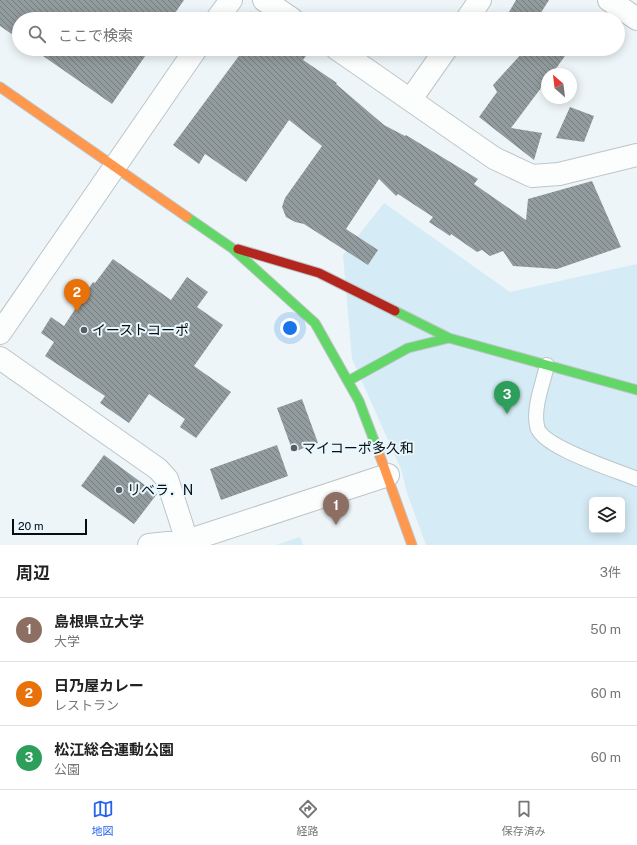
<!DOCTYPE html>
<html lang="ja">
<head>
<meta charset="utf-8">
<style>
  :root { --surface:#fff; --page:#f6f6f6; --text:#222; --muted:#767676; --line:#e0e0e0; --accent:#2563eb }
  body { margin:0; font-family:"Public Sans","Noto Sans JP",sans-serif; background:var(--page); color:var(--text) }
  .controls { position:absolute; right:12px; bottom:12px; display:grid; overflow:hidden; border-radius:6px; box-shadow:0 2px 10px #0003 }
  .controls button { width:36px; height:36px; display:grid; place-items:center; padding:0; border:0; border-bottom:1px solid var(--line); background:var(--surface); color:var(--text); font:20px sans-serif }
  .compass { position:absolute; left:541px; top:68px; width:36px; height:36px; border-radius:50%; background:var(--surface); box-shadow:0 2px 10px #0003; rotate:332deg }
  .scale { position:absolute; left:12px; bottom:10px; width:75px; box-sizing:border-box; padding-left:4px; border:2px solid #060e12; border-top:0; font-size:11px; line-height:14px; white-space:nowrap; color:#060e12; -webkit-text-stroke:3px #e8f6fd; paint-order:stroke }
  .you { position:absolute; left:290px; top:328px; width:14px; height:14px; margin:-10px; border:3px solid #fff; border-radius:50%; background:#1a73e8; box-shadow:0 0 0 6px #1a73e833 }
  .badge { display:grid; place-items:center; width:26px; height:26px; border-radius:50%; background:var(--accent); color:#fff; font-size:13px; font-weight:700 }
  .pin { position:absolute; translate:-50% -33px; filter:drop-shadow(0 1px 2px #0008) }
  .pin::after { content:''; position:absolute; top:21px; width:14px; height:12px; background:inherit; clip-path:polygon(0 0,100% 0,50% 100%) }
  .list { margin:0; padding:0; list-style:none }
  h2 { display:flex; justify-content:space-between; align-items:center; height:52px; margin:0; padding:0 16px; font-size:17px }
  h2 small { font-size:13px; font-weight:400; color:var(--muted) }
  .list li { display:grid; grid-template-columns:26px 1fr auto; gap:12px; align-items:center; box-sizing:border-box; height:64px; padding:0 16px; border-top:1px solid var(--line) }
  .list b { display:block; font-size:15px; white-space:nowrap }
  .list p { margin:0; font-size:13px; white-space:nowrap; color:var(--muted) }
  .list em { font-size:13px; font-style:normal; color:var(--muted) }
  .icon { flex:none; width:22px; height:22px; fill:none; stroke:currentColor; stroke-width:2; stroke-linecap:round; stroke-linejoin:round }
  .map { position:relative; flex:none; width:637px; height:545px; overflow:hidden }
  .search { position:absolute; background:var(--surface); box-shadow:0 2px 10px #0003; left:12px; right:12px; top:12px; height:44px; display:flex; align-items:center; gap:10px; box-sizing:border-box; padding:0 14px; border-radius:22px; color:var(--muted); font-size:15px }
  .sheet { height:244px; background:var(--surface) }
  nav { display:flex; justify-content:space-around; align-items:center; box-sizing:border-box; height:56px; border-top:1px solid var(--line); background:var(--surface); font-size:11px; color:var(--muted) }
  nav a { display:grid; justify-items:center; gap:2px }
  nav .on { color:var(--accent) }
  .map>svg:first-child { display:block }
  .park { fill:#d5ebf5; fill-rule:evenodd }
  .building { fill:url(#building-back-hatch) }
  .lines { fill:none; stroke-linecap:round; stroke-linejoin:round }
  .lane-casing { stroke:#bdc5c8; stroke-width:16 }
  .street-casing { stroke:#bdc5c8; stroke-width:24 }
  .fast-casing { stroke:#bdc5c8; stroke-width:11 }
  .slow-casing { stroke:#bdc5c8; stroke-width:11 }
  .jam-casing { stroke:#bdc5c8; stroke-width:11 }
  .lane { stroke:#fcfefe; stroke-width:14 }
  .street { stroke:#fcfefe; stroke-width:22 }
  .fast { stroke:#63d668; stroke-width:9 }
  .slow { stroke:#ff974d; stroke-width:9 }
  .jam { stroke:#b3261e; stroke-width:9 }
  .poi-dot { fill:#575f62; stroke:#e8f6fd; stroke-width:1.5 }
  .labels { text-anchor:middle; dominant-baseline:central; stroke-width:4; stroke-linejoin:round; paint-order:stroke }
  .poi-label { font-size:14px; fill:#060e12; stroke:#e8f6fd; text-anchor:start }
</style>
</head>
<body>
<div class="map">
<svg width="637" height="545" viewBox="0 0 637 545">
  <defs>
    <pattern id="building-back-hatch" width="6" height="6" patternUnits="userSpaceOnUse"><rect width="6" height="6" fill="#929b9d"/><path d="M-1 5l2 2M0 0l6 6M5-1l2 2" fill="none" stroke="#757d7f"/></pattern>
  </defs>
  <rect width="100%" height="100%" fill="#edf5f8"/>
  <!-- park -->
  <path class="park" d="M384,203L510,292L637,264V545H426L407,493L401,469L352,359L343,255ZM592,500H622V530H592Z
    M300,537L303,545H276Z"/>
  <!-- building -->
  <path class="building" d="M0,0H184L171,19H19V39L0,26Z
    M516,0H549L537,19H505Z
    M33,49H150L112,104Z
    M244,49H311L303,60L337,83L336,84L384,125L405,136L406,135L478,179L474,184L526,220L528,199L592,181L621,247L557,269L513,266L503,251L490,256L482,250L477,252L451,234L450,236L429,222L433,217L398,194L396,196L379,179L346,229L378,250L368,265L304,224L295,222L286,217L282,207L285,198L322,146L289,120L246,182L205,154L199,164L173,145Z
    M522,49H570L552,74H547V80L511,128L542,133L534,160L479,117L497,92L493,85L524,51Z
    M570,107L594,116L584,142L556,138Z
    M113,259L171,300L187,277L208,292L197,307L223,325L194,366L231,392L196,438L180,427L185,419L149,394L129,423L100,403L105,396L45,356L54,342L41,333L51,317L64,326L93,282L95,283Z
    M302,399L318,443L293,452L277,408Z
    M277,445L288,476L221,500L210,469Z
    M104,455L157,494L134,524L81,486Z"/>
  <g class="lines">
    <!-- lane casing -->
    <g class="lane-casing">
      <path id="lane" d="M547,365C543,384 533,407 537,426C540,447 616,470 637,479"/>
    </g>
    <!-- street casing -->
    <g class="street-casing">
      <path id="street" d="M264,0L292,19
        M609,0L637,19
        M217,19L231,0
        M467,19L480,0
        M337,49L494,158L532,176L559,174L637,155
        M411,99L446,49
        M0,333L196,49
        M0,358L158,469L167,479L187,541
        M149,545L187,541L388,475"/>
    </g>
    <!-- fast casing -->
    <g class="fast-casing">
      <path id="fast" d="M187,217L232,248L315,323L359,401L380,456
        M395,311L449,338L637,390
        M348,381L408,348L449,338"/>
    </g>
    <!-- slow casing -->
    <g class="slow-casing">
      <path id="slow" d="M0,87L187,217
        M380,456L412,545"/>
    </g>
    <!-- jam casing -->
    <g class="jam-casing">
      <path id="jam" d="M238,249L319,273L395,311"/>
    </g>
    <!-- lane -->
    <use href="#lane" class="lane"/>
    <!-- street -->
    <use href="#street" class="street"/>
    <!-- fast -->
    <use href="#fast" class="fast"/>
    <!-- slow -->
    <use href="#slow" class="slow"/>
    <!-- jam -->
    <use href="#jam" class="jam"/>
  </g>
  <!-- markers -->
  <g class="poi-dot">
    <circle cx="84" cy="330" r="4"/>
    <circle cx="294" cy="448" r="4"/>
    <circle cx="119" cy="490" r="4"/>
  </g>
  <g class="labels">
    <!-- poi labels -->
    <g class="poi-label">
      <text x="92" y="330">イーストコーポ</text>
      <text x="302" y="448">マイコーポ多久和</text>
      <text x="127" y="490">リベラ．N</text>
    </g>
  </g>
</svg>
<div class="controls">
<button><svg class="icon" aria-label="layers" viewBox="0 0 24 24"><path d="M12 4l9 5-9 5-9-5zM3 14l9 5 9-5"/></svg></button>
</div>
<svg class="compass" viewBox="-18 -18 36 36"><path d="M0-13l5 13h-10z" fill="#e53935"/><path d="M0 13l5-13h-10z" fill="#767676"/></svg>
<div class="scale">20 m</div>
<div class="you"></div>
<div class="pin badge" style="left:336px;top:525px;background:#8d6e63">1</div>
<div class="pin badge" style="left:77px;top:312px;background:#e8710a">2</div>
<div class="pin badge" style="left:507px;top:414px;background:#2e9e5b">3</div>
<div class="search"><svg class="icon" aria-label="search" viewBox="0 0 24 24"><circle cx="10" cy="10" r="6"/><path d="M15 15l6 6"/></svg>ここで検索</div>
</div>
<section class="sheet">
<h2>周辺<small>3件</small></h2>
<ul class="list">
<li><span class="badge" style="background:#8d6e63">1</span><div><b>島根県立大学</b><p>大学</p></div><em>50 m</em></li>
<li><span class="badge" style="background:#e8710a">2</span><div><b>日乃屋カレー</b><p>レストラン</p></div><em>60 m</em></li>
<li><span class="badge" style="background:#2e9e5b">3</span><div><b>松江総合運動公園</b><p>公園</p></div><em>60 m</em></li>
</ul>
</section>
<nav>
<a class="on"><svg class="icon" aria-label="map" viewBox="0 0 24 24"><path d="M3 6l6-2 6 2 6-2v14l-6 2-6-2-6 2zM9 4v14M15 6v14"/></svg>地図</a>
<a><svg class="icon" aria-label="directions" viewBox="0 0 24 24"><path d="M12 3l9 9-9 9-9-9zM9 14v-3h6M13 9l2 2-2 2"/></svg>経路</a>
<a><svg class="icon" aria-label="saved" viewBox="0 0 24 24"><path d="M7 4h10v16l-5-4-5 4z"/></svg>保存済み</a>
</nav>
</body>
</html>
